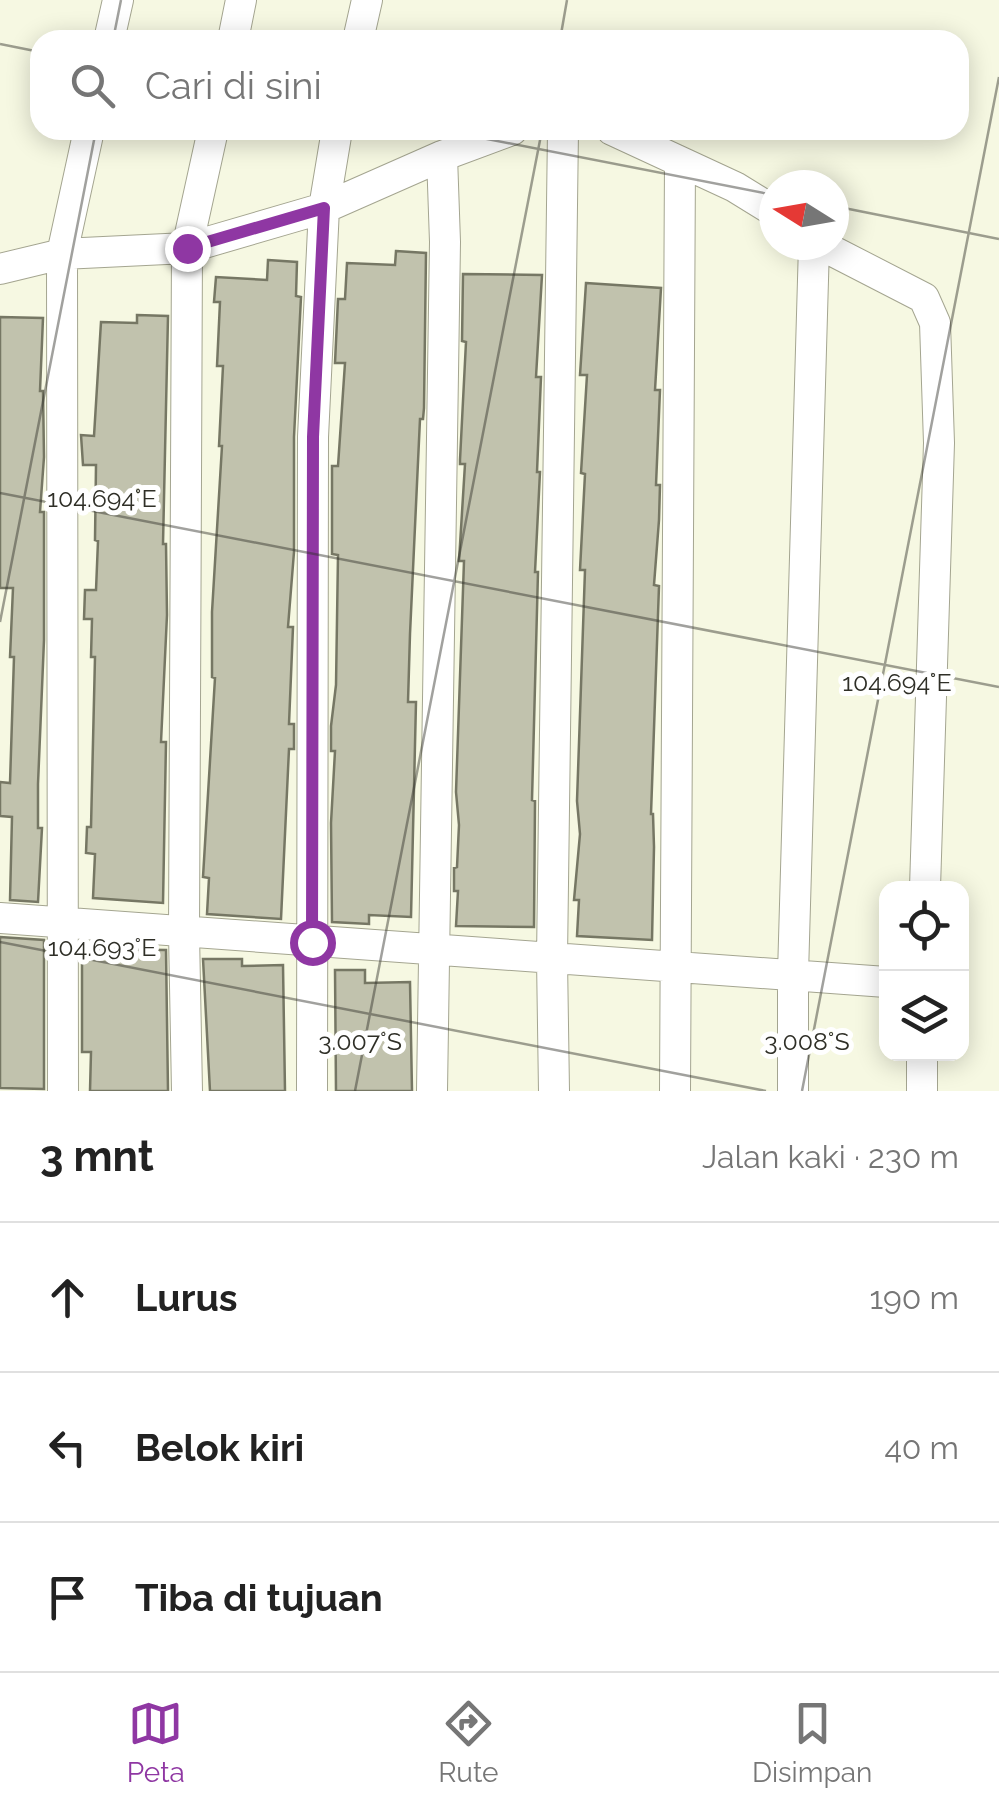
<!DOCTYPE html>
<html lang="id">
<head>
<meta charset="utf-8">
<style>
  :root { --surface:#fff; --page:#f6f6f6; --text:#222; --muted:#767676; --line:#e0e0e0; --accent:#8f37a3 }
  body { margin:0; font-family:Raleway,sans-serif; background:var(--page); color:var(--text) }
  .controls { position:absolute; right:30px; bottom:30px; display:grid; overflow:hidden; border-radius:20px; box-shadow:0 5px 25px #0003 }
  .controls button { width:90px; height:90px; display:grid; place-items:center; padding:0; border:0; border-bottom:2px solid var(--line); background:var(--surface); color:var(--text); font:50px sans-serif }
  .compass { position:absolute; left:759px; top:170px; width:90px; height:90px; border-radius:50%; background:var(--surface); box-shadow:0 5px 25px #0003; rotate:281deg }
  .stop { position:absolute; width:30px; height:30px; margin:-22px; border:8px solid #8f37a3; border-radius:50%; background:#fff }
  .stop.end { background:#8f37a3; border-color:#fff; box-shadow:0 2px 10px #0008 }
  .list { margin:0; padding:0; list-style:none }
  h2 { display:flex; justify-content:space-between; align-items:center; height:130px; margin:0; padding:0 40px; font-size:42px }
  h2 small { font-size:32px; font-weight:400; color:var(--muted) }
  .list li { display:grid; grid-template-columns:65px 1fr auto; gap:30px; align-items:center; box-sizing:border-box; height:150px; padding:0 40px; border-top:2px solid var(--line) }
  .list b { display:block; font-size:38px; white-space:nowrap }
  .list em { font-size:32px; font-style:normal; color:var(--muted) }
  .icon { flex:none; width:55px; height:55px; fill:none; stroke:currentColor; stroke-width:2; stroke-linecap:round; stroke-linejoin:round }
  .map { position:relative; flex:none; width:999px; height:1091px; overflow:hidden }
  .search { position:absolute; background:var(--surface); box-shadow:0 5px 25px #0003; left:30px; right:30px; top:30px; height:110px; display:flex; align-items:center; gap:25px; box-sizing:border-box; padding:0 35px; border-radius:30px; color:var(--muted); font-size:38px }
  .sheet { height:580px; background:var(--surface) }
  nav { display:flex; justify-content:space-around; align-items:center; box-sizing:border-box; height:140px; border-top:2px solid var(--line); background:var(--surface); font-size:28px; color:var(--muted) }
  nav a { display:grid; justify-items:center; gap:5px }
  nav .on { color:var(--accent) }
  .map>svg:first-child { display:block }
  .building { fill:#c1c2ad; stroke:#767764; stroke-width:2.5 }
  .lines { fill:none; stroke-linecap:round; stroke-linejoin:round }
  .minor-casing { stroke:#a4a590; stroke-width:32 }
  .minor { stroke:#fff; stroke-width:30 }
  .route { stroke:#8f37a3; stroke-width:12 }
  .ticks { fill:none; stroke:#2f2f27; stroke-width:2.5; stroke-opacity:0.45 }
  .ticks-label { font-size:25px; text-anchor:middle; fill:#2f2f27; stroke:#fff; stroke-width:10; stroke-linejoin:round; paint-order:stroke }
</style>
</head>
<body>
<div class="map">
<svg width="999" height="1091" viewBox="0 0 999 1091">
  <rect width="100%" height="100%" fill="#f6f8e2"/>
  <!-- building -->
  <path class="building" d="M396,251L426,253L424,408L423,419H420L410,634L408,702H416L411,917L369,915V924L332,922L331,823L335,751H331V726L336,685L338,555L332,554V466H338L345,363H335L338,299H345L347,263L395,265Z
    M268,260L297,262L296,296L301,297L294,437V552L288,627H293L289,724H294V749H289L281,919L207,914L209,878L203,877L215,678L212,677V612L222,446H219L223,366H217L220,302H214L216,277L267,280Z
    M463,274L542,275L536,377H541L537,472H540L535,572H538L532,800L535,801L534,927L456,926L458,891H454V868L457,867L459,825L456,792L464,561H459L465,464H460V460L466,342L462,341Z
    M586,283L661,288L655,390H660L656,485H660L659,520L654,585L659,586L651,814H653L654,847L652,940L577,936L579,900H574L580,834L577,801L585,570H580L585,474L581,473L587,375H580Z
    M137,315L168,316L163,544H166L167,615L161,742H166L163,903L93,898L95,854L86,853L87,827H91L95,657H91L92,619H84L85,590H96L98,541L95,540L96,465H83L81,435L94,436L101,322L137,323Z
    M0,317L43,318L40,391H43L44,457L40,512H44V640L38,784V828H42L38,902L10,900L12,817L0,816V782L10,783L14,657H10L13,588H0Z
    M0,937L44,940V1089L0,1088Z
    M82,949L166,950L168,1091H90L91,1052H82Z
    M203,959H242V966L283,965L285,1091H210Z
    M335,970H365V983L410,982L412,1091H336Z"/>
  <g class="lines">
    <!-- minor casing -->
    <g class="minor-casing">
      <path id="minor" d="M109,40L118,0
        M233,40L241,0
        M358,40L367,0
        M612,130L735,187L774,211
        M821,245L924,298L935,323L939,443L925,888
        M0,269L62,254L187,248L324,208L337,130
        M0,918L886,982
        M63,1091L62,254L89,130
        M187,1091L184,933L187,248L213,130
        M312,1091L313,437L324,208L442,156L512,130
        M432,1091L445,242L442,156
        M554,1091L552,959L563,130
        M675,1091L680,162
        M793,1091V974L814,245
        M922,1091V1054"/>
    </g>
    <!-- minor -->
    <use href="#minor" class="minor"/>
  </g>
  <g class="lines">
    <!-- route -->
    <path class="route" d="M187,248L324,208L313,437L312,942"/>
  </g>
  <!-- ticks -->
  <path class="ticks" d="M113,40L121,0M560,40L567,0M0,44L40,52M441,130L774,195M834,206L999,239M0,493L999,687M0,622L96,130M0,942L766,1091M355,1091L542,130M802,1091L999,77"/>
  <g class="ticks-label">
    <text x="102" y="507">104.694°E</text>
    <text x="897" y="691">104.694°E</text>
    <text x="102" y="956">104.693°E</text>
    <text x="360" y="1050">3.007°S</text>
    <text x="807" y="1050">3.008°S</text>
  </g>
</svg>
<div class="controls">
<button><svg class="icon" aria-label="locate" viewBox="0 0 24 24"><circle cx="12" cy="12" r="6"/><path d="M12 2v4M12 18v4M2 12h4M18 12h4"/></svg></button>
<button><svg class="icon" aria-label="layers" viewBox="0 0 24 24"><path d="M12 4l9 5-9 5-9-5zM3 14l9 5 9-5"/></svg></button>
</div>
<svg class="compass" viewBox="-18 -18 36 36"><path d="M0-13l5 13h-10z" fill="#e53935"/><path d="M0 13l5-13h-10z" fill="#767676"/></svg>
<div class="stop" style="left:312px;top:942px"></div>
<div class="stop end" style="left:187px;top:248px"></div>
<div class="search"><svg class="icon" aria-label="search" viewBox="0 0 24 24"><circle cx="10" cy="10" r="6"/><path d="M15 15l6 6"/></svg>Cari di sini</div>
</div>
<section class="sheet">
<h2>3 mnt<small>Jalan kaki · 230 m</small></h2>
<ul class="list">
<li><svg class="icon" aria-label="ahead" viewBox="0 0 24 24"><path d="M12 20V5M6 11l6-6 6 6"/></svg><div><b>Lurus</b></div><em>190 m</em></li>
<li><svg class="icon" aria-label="left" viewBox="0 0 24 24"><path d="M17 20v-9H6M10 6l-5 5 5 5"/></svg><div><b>Belok kiri</b></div><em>40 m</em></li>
<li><svg class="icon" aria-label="arrive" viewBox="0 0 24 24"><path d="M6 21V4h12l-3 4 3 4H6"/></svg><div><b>Tiba di tujuan</b></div></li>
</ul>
</section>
<nav>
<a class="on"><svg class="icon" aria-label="map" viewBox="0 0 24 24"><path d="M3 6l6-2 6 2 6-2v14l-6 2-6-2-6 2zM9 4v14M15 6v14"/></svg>Peta</a>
<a><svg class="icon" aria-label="directions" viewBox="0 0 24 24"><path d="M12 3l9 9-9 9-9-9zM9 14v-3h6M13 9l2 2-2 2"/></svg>Rute</a>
<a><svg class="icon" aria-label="saved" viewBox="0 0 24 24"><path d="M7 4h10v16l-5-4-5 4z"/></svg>Disimpan</a>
</nav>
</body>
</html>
